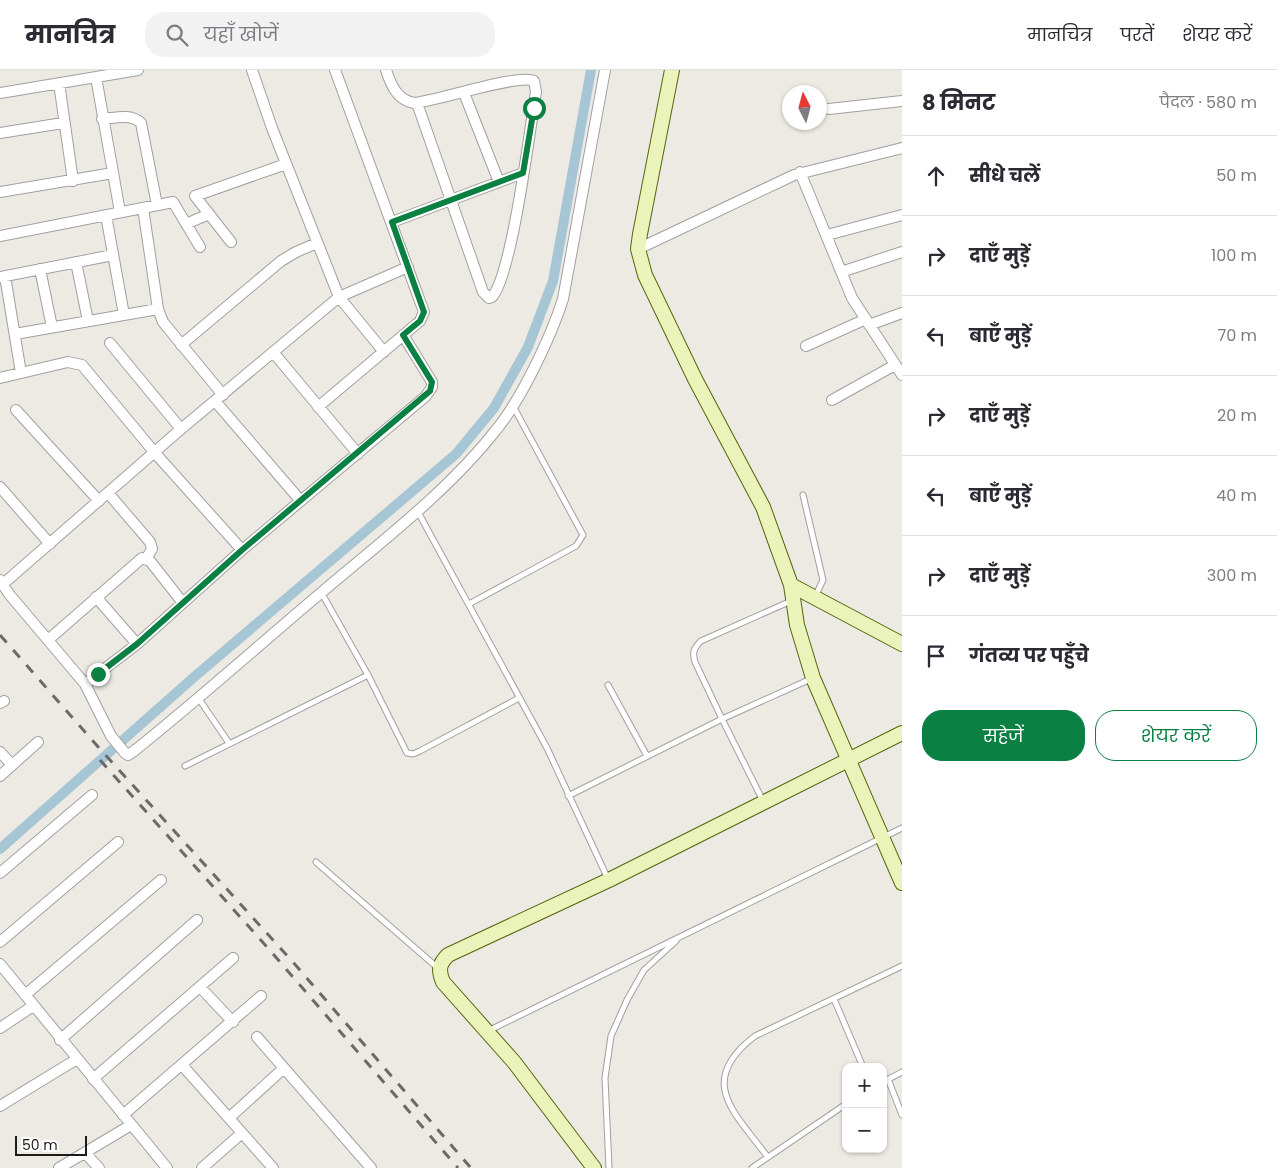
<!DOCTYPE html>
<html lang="hi">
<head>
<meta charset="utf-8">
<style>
  :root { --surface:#fff; --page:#f2f2f3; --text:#2b2b33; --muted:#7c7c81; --line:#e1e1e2; --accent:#0b8043 }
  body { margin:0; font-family:Poppins,"Noto Sans Devanagari",sans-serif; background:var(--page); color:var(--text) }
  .controls { position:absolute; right:15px; bottom:15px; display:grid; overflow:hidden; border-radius:10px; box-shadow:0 1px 4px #0004 }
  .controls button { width:45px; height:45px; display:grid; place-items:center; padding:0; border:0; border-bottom:1px solid var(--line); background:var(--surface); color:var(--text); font:25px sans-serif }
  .compass { position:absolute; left:782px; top:15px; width:45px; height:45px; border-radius:50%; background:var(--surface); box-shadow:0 1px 4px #0004; rotate:354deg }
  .scale { position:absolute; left:15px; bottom:12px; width:72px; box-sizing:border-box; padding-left:5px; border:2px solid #1c1c1c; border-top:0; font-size:14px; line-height:18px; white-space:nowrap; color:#1c1c1c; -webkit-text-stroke:4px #fff; paint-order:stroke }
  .stop { position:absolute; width:15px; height:15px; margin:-11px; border:4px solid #0b8043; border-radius:50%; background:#fff }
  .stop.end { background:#0b8043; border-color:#fff; box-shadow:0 1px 5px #0008 }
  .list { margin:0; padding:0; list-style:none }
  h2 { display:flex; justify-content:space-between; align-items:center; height:65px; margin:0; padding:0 20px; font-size:21px }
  h2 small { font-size:16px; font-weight:400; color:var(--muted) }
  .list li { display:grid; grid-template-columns:32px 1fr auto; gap:15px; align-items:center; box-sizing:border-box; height:80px; padding:0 20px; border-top:1px solid var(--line) }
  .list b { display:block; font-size:19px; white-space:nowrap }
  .list em { font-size:16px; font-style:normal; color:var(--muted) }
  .actions { display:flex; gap:10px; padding:15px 20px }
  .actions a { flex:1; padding:11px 0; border:1px solid var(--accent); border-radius:20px; text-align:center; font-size:18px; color:var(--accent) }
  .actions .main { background:var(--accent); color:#fff }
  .icon { flex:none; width:28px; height:28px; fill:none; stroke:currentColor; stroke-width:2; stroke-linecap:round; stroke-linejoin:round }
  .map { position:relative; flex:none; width:902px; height:1098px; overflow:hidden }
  header { display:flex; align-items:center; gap:30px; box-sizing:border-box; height:70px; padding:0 25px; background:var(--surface); border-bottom:1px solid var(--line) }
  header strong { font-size:24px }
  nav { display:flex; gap:28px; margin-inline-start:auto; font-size:18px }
  .search { width:350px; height:45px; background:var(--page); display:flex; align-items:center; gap:12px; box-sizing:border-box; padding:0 18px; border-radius:20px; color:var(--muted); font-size:19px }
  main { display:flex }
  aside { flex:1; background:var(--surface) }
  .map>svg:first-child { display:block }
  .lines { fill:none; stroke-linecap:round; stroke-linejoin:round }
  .canal { stroke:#a6c6d6; stroke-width:10 }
  .lane-casing { stroke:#a0a0a0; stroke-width:7 }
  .street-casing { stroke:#a0a0a0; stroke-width:12 }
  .secondary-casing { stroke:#54670e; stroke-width:16 }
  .lane { stroke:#fff; stroke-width:5 }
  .street { stroke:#fff; stroke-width:10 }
  .secondary { stroke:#eaf3b9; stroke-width:14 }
  .rail { stroke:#6a6a6a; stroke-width:3; stroke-dasharray:10 10; stroke-linecap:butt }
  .route { stroke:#0b8043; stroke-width:6 }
</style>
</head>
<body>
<header>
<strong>मानचित्र</strong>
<div class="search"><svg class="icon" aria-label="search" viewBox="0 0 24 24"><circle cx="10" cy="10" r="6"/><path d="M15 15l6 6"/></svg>यहाँ खोजें</div>
<nav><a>मानचित्र</a><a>परतें</a><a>शेयर करें</a></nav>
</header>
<main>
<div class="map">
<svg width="902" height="1098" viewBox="0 0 902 1098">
  <rect width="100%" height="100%" fill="#eceae2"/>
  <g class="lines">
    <!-- canal -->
    <path class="canal" d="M0,779L193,608L456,384L494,338L528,277L553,211L591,0"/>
    <!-- lane casing -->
    <g class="lane-casing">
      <path id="lane" d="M803,425L823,510L815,527
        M418,442L547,678L608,809
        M321,522L368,605L407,683L413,684L420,681L519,628
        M469,534L576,476L583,465L513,336
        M608,615L647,686
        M199,629L229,673
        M185,696L368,605
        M568,726L722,649L695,592C692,582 694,578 701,571L791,531
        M763,731L722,649L813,608
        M316,792L439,899
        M834,929L863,997
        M488,961L902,758
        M888,1009L902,1045
        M883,1012L902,1002
        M767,1086C734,1042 696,1011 755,966L902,896
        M609,1098L605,1008L611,966L627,930L644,900L676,871
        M752,1098L846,1034"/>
    </g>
    <!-- street casing -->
    <g class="street-casing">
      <path id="street" d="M252,0L272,58L339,227L384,282
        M386,0C391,15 397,30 414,33C437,31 520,3 534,11L536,22C530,58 512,205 492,227L489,228L483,222L417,33
        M96,7L120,142
        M59,13L73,111
        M0,23L138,0
        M464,23L499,112
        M829,39L902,31
        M102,49C115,48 131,43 141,53L157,135
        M0,63L63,53
        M800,102L852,228L902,305
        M0,122L113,103
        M143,138L158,239L163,252L223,325
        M106,145L124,245
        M392,152L523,103
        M186,154L209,144
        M827,165L902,145
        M0,166L173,132L200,177
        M231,172L195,126L286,94
        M638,179L794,105L902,78
        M76,192L88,251
        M40,199L52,257
        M841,202L902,182
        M5,206L21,303
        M0,207L113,185
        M869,255L902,243
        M15,264L158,239
        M110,273L181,359
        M181,275L281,191L296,182L317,173
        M806,276L866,249
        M273,282L358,384
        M0,308L68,292L82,295L155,383L242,480
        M832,330L895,295
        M215,331L300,430
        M318,337L420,251L424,242L335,0
        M16,340L99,431
        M0,417L50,474
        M108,423L150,472L152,479L146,489
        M0,510L9,524L85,614L111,666L125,683L128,685L134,681C198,630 259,575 322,522C381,472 448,421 496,360C521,330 551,267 563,229L605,0
        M3,514L181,359L339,227L408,197
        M96,527L137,574
        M48,570L142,488L150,491L183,533
        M85,614L137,574L242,480L426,326L432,317V312L403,265
        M0,633L4,631
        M0,682L12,695
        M0,706L38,672
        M0,803L92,725
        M0,872L118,772
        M0,894L167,1098
        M200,917L233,952
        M25,925L161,810
        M0,958L33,936
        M257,967L371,1098
        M60,970L197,850
        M182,995L273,1098
        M93,1009L233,888
        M0,1036L77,989
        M123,1045L261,926
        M229,1048L284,998
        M85,1083L99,1098
        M59,1098L131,1055
        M202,1098L242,1063"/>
    </g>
    <!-- secondary casing -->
    <g class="secondary-casing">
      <path id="secondary" d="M672,0L640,164L638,179L645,205L695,309L763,437L791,515L797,555L813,608L902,813
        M791,515L902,574
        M594,1098L514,992L443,912C438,900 439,894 448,885L609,810L902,663"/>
    </g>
    <!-- lane -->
    <use href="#lane" class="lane"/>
    <!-- street -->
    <use href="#street" class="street"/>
    <!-- secondary -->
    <use href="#secondary" class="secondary"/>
    <!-- rail -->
    <path class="rail" d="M0,565L100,679L292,891L471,1098
      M100,690L267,877L458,1098"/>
  </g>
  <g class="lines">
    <!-- route -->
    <path class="route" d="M98,604L137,574L242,480L430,321L432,312L403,265L420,251L424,242L392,152L523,103L534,38"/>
  </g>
</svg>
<div class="controls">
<button>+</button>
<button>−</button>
</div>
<svg class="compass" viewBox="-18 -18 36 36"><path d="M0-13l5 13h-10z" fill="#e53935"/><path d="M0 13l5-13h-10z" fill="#7c7c81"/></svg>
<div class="scale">50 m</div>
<div class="stop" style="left:534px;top:38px"></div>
<div class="stop end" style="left:98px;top:604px"></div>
</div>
<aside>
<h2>8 मिनट<small>पैदल · 580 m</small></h2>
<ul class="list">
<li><svg class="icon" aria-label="ahead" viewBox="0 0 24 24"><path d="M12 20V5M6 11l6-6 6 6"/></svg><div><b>सीधे चलें</b></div><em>50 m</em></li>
<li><svg class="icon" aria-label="right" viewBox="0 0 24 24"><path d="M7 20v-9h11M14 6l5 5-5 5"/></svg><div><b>दाएँ मुड़ें</b></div><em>100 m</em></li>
<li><svg class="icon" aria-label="left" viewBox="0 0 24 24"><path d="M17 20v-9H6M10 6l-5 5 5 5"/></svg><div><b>बाएँ मुड़ें</b></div><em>70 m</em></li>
<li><svg class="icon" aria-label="right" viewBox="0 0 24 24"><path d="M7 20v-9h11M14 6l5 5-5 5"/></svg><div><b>दाएँ मुड़ें</b></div><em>20 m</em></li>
<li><svg class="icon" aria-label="left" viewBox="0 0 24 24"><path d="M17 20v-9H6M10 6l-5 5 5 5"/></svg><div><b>बाएँ मुड़ें</b></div><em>40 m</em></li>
<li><svg class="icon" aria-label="right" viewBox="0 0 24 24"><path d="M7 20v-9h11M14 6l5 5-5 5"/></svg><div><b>दाएँ मुड़ें</b></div><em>300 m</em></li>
<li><svg class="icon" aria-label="arrive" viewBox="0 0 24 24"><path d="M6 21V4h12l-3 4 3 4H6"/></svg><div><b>गंतव्य पर पहुँचे</b></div></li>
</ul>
<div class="actions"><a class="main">सहेजें</a><a>शेयर करें</a></div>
</aside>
</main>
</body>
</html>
